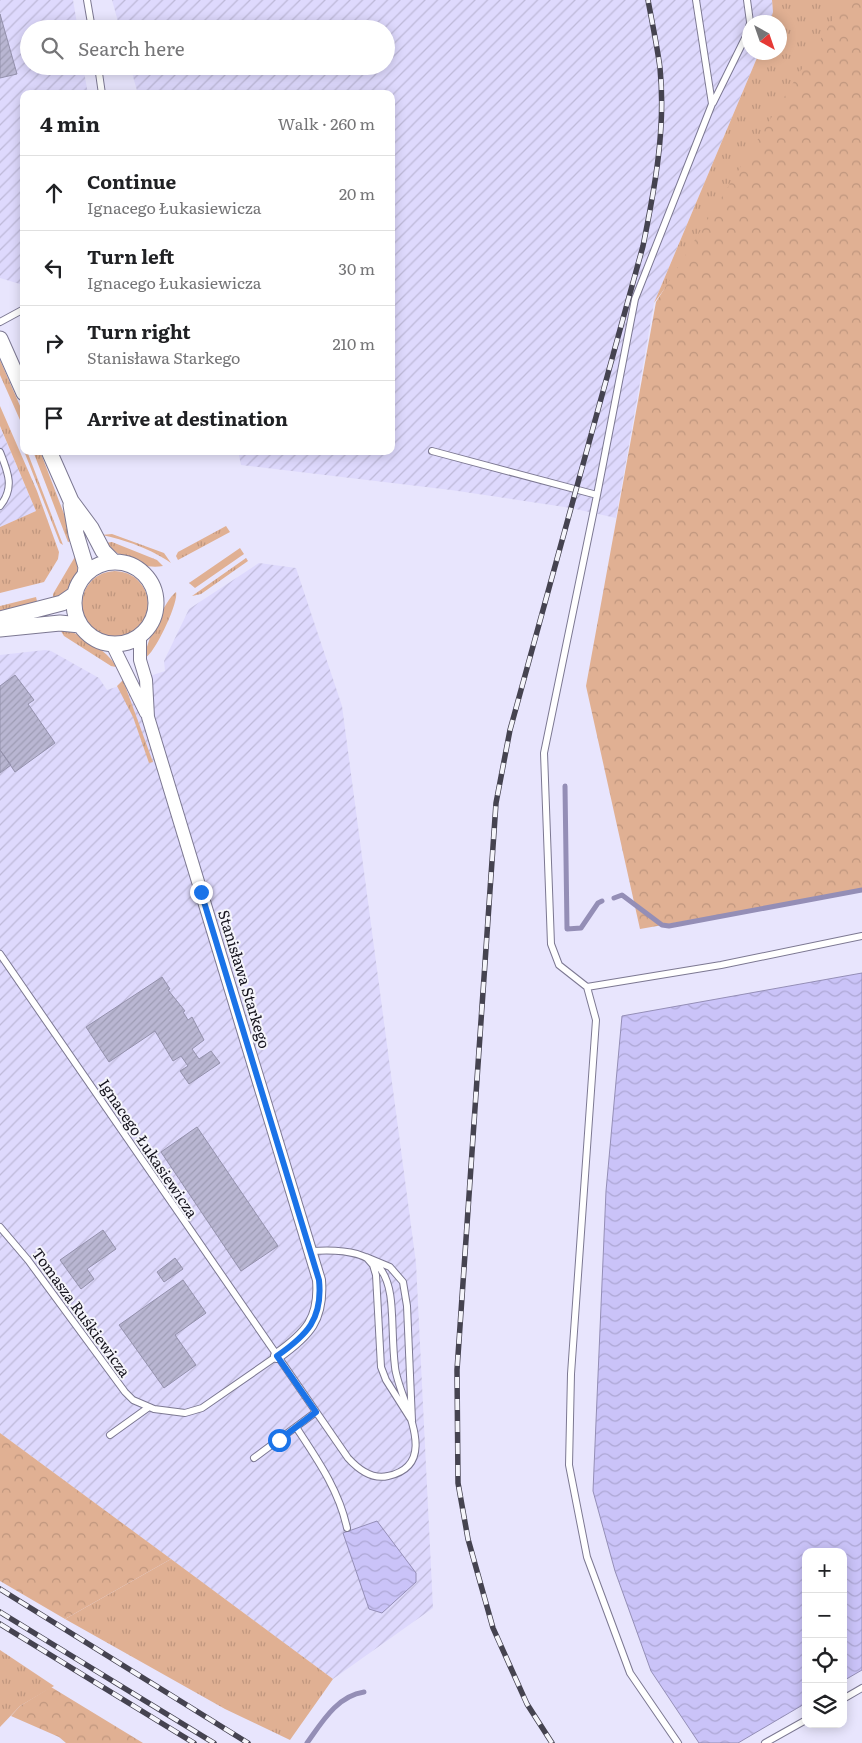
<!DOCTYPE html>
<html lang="en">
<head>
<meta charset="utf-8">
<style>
  :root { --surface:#fff; --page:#f6f6f6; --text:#202124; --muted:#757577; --line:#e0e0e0 }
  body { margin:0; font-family:Literata,serif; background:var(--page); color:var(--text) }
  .controls { position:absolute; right:15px; bottom:15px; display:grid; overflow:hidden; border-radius:10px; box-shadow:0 2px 12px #0003 }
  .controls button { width:45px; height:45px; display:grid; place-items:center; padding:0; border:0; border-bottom:1px solid var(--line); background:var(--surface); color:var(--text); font:25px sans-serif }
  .compass { position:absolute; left:742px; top:15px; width:45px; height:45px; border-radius:50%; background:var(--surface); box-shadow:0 2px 12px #0003; rotate:140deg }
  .stop { position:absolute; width:15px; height:15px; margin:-11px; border:4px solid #1a73e8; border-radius:50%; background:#fff }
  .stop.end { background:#1a73e8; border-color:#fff; box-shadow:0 1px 5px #0008 }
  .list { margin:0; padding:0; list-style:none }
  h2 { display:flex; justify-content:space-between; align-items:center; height:65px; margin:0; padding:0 20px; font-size:21px }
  h2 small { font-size:16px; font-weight:400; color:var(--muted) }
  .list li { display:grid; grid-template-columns:32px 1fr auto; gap:15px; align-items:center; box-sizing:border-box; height:75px; padding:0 20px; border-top:1px solid var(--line) }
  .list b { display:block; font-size:19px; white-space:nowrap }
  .list p { margin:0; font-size:16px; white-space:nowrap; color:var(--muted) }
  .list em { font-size:16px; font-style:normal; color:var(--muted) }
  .icon { flex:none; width:28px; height:28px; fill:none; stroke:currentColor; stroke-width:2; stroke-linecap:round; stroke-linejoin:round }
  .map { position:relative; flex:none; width:862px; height:1743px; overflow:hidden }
  .search { position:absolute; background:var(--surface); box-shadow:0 2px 12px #0003; left:20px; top:20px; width:375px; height:55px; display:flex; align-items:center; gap:12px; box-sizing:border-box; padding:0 18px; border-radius:28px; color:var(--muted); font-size:19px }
  .panel { position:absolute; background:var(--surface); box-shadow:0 2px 12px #0003; left:20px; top:90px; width:375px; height:365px; border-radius:10px }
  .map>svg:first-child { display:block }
  .industrial { fill:url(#industrial-furrows) }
  .grass { fill:url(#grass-tufts) }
  .forest { fill:url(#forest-crowns) }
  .water { fill:url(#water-waves); stroke:#948eb6 }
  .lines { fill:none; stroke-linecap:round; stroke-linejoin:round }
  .stream { stroke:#948eb6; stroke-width:5 }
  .building { fill:url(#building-hatch); stroke:#9491ac }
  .service-casing { stroke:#7c7892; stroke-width:8 }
  .minor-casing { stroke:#7c7892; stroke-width:14 }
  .tertiary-casing { stroke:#7c7892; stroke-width:17 }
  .service { stroke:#fff; stroke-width:6 }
  .minor { stroke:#fff; stroke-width:12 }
  .tertiary { stroke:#fff; stroke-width:15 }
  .rail-casing { stroke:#454350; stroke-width:5.5 }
  .rail { stroke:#f5f5fb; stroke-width:4; stroke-dasharray:11; stroke-linecap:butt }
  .route { stroke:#1a73e8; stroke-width:6 }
  .labels { text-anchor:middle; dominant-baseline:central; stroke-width:4; stroke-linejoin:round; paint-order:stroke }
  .street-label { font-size:15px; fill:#15131d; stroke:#f5f5fb }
</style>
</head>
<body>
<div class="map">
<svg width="862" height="1743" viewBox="0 0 862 1743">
  <defs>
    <pattern id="industrial-furrows" width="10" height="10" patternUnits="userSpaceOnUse" patternTransform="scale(1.25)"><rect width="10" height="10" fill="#ded9fd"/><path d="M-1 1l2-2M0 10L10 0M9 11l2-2" fill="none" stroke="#beb9d8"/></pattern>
    <pattern id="grass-tufts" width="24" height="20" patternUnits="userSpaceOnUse" patternTransform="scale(1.25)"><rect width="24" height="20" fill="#e0b093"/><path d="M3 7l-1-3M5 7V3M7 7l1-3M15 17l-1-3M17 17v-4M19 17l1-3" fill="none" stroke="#bf967e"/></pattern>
    <pattern id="forest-crowns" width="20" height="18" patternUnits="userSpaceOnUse" patternTransform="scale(1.25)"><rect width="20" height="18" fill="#e0b093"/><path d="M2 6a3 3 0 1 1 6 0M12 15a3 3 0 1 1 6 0" fill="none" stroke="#bf967e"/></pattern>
    <pattern id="water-waves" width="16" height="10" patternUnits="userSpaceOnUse" patternTransform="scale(1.25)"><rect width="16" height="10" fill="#cac3f8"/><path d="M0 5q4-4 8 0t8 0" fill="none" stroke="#ada7d4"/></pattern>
    <pattern id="building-hatch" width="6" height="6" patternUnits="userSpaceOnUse" patternTransform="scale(1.25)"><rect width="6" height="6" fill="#b9b6d2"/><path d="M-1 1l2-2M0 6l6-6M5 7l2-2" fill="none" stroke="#9e9cb4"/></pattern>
  </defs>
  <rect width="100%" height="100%" fill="#e8e5fd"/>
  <!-- industrial -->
  <path class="industrial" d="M0,0H73L78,29H29V66H83L88,94H24L23,285L0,278Z
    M112,0H772L773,12L770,22H750V52L759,53L654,303L616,518L571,508L451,490L241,465L238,451H391V94H138L130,66H386V29H120Z
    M0,427L36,511L0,527Z
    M259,563L296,568L342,706L416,1263L433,1608L333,1679L0,1433V655L45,650L51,651L99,678L107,690L165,671L164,661L189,609Z"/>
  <!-- grass -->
  <path class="grass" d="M772,0H862V20L654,303L759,53L780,52V22H770L773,12Z
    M0,360L24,415V429L0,375Z
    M0,406L37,491L59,552L58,559L44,582L0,593V527L36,511L0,426Z
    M24,451H27L63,545L60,543Z
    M33,451H40L74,540L68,542Z
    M226,526L230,532L178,560L176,556L178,552Z
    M112,534L164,553L171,563C153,550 124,539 101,535Z
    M112,542L157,560L163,566C142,570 120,557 105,543Z
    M240,548L244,554L195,588L189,583Z
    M76,555C81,579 72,588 53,601V594Z
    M246,558L248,561L201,594L192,596Z
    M82 604a33 33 0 1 1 66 0a33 33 0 1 1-66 0Z
    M176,592C179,602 155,653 145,658C145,644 165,600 176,592Z
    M36,597L38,605L0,613V606Z
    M59,628C75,630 110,652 116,667L111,666L64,636Z
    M123,680L150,754L153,762L149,763L133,717L117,686Z
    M171,1559L333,1679L290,1740L225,1709L65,1619Z
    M0,1650L54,1686L20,1706L0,1727Z"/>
  <!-- forest -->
  <path class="forest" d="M845,0H862V890L640,929L586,686L656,302Z
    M0,1433L171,1559L65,1619L0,1581Z
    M51,1687L143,1743H66L59,1737L11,1716L20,1706Z"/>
  <!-- water -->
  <path class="water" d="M862,973V1670L843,1681V1552H806V1703L738,1743H699L651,1671L615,1571L593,1491L606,1191L622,1016Z
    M377,1521L416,1573V1582L382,1613L369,1609L343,1533Z"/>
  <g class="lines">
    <!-- stream -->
    <path class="stream" d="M565,786L567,929L581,928L598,903L602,901
      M614,898L622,895L662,925L669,926L862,890
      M307,1743C322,1722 337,1696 364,1692"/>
  </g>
  <!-- building -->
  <path class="building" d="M0,14L17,74L0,78Z
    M15,675L34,700L28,704L55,743L15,772L0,750V686Z
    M0,750L11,765L0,773Z
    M162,977L170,989L168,990L185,1011L183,1012L188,1020L192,1017L204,1040L192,1049L199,1059L211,1051L220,1063L189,1084L180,1071L188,1066L181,1056L173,1061L155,1031L109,1062L86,1027Z
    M197,1127L278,1246L241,1271L161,1152Z
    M103,1230L116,1249L87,1269L94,1279L81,1289L60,1260Z
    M175,1258L183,1269L164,1282L157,1272Z
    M183,1280L206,1313L175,1335L196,1365L164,1388L119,1325Z"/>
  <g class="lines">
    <!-- service casing -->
    <g class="service-casing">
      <path id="service" d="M87,0L92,29
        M747,0L750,22
        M98,66L102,94
        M713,103L747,34L750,23
        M0,322L24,309
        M432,451L597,495L635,299L712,104L696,0
        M0,452C8,472 15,488 0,506
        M597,495L544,753L551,944L559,965L587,987L721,965L862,936
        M0,954L348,1458C358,1469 372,1480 388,1476C444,1464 398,1399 395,1367C387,1299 409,1244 311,1251
        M587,987L596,1020L571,1374L569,1465L587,1557L630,1673L678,1743
        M0,1227L28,1260L125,1392L133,1400L154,1409L185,1413L202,1408L277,1356
        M366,1257L390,1267L403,1282L407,1306L412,1421L386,1380L381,1367L376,1275L373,1265Z
        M296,1427C317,1459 339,1490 347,1528
        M110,1435L149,1407
        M254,1458L316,1412
        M843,1699L862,1688
        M765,1743L806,1720"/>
    </g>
    <!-- minor casing -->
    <g class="minor-casing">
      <path id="minor" d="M140,636V660L146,680L148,717L319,1280C322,1319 308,1334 277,1356
        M112,644L146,713"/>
    </g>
    <!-- tertiary casing -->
    <g class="tertiary-casing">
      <path id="tertiary" d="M0,339L24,393
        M49,451L71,501L91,528L103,551L114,562
        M71,505L76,534L86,567L85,575
        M74 603a41 41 0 1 1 82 0a41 41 0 1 1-82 0Z
        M0,619L62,603L75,594
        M0,629L60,623L80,625"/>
    </g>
    <!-- service -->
    <use href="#service" class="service"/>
    <!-- minor -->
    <use href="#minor" class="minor"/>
    <!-- tertiary -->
    <use href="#tertiary" class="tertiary"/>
    <!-- rail casing -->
    <g class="rail-casing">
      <path id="rail" d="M0,1589L248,1743
        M0,1612L214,1743
        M0,1624L194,1743
        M552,1743L527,1704L493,1628L468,1539L458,1483L457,1370L496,803L510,730L643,246C655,187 666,128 660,68C657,45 652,22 648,0"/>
    </g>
    <!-- rail -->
    <use href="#rail" class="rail"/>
  </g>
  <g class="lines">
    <!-- route -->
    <path class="route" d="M201,892L319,1280C323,1319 307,1335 277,1356L316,1412L279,1440"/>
  </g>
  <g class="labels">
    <!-- street labels -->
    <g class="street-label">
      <text transform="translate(245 979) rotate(73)">Stanisława Starkego</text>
      <text transform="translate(149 1148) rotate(56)">Ignacego Łukasiewicza</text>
      <text transform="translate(82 1312) rotate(54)">Tomasza Ruśkiewicza</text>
    </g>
  </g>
</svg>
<div class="controls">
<button>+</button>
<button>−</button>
<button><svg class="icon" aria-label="locate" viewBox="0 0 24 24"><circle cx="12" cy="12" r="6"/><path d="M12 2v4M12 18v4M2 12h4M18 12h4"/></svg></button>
<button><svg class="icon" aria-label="layers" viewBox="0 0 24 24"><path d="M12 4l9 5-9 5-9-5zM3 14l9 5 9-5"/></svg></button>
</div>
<svg class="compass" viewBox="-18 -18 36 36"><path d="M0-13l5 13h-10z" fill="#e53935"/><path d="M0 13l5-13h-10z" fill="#757577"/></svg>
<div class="stop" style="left:279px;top:1440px"></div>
<div class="stop end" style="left:201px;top:892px"></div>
<div class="search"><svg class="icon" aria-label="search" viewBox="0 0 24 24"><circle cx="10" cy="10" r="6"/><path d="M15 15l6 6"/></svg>Search here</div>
<section class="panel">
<h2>4 min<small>Walk · 260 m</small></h2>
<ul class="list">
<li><svg class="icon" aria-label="ahead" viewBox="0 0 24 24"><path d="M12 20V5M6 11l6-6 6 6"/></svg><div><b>Continue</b><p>Ignacego Łukasiewicza</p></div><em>20 m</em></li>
<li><svg class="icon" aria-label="left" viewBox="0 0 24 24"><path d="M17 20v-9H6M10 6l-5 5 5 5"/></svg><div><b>Turn left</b><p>Ignacego Łukasiewicza</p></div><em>30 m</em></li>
<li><svg class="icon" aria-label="right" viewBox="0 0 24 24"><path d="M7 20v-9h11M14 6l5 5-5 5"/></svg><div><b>Turn right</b><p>Stanisława Starkego</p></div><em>210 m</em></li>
<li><svg class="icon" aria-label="arrive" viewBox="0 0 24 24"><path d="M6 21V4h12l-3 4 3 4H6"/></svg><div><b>Arrive at destination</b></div></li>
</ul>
</section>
</div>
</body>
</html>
